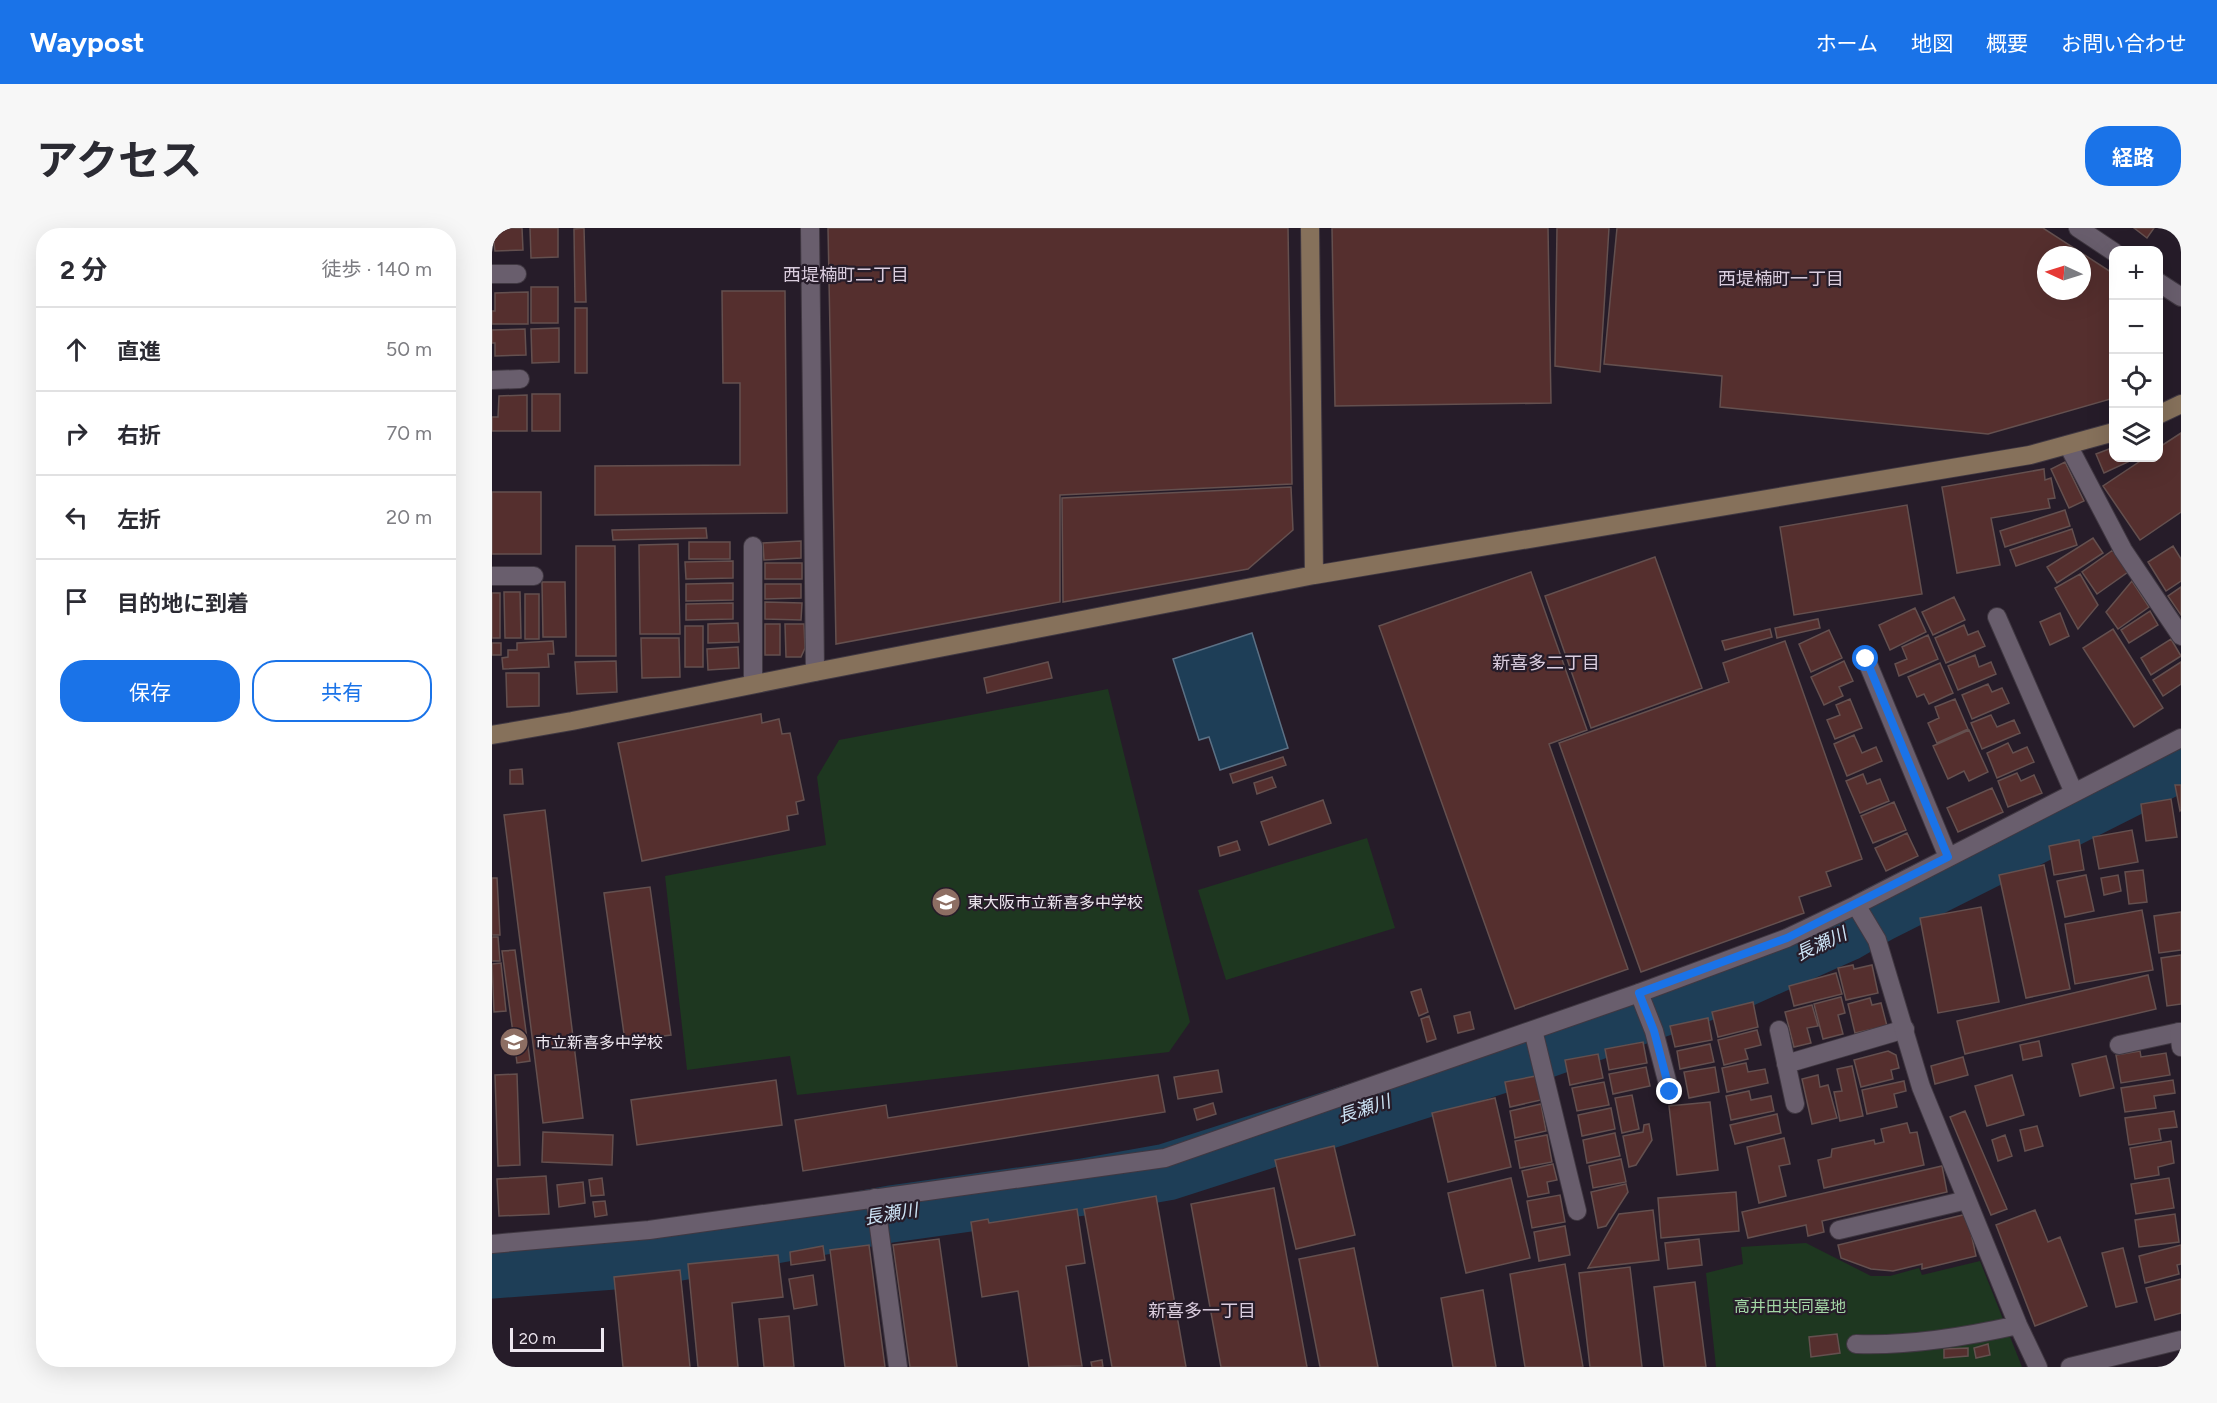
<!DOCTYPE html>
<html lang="ja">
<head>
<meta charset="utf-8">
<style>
  :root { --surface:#fff; --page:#f7f7f7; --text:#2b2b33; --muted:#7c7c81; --line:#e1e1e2; --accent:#1a73e8 }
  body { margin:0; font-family:Figtree,"Noto Sans JP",sans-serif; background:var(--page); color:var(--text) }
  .controls { position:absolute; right:18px; top:18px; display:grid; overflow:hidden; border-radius:12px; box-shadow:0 6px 24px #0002 }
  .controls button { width:54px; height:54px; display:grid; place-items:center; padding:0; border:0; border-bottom:2px solid var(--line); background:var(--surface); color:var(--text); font:30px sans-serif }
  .compass { position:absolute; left:1545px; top:18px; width:54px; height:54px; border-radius:50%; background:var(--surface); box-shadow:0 6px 24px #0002; rotate:274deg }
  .scale { position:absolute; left:18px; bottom:15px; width:94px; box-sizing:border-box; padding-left:6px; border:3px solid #eee7f0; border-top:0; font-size:16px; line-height:21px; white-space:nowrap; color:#eee7f0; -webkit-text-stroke:4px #261c29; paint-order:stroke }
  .stop { position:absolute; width:18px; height:18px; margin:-14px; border:4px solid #1a73e8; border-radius:50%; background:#fff }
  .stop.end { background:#1a73e8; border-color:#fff; box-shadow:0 2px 6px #0008 }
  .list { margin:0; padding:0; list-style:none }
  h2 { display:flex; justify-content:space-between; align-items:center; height:78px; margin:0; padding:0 24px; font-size:26px }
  h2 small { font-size:20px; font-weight:400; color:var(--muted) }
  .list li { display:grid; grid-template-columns:39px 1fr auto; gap:18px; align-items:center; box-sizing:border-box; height:84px; padding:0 24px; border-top:2px solid var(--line) }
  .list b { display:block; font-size:22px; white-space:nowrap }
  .list em { font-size:20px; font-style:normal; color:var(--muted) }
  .actions { display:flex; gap:12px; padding:18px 24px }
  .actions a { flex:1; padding:14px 0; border:2px solid var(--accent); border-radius:24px; text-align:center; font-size:21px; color:var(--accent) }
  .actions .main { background:var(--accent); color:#fff }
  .icon { flex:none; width:33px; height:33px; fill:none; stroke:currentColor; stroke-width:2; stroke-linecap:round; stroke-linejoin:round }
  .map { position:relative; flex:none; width:1689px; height:1139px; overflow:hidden; border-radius:24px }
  header { display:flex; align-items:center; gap:36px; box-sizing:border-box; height:84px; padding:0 30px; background:var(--accent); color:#fff }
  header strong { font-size:28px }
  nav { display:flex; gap:33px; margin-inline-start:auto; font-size:21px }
  .intro { display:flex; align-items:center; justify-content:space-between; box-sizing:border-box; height:144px; padding:0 36px }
  h1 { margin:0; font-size:42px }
  .button { padding:15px 27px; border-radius:24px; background:var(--accent); color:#fff; font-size:21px; font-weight:700 }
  main { display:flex; gap:36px; padding:0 36px }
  aside { flex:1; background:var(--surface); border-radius:24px; box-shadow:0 6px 24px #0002 }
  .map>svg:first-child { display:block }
  .green { fill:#1e3720 }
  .water { fill:#1e3e57; stroke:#5c7185; stroke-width:1.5 }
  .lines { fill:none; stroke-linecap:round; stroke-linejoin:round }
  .river { stroke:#1e3e57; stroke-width:57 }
  .building { fill:#552f2e; stroke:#64504f; stroke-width:1.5; fill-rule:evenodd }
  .lane-casing { stroke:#403842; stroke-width:20 }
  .street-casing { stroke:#403842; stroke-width:20 }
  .secondary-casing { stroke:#403842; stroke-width:20 }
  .lane { stroke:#695e6d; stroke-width:18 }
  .street { stroke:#695e6d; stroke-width:18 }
  .secondary { stroke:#86715b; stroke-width:18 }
  .route { stroke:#1a73e8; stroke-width:8 }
  .labels { text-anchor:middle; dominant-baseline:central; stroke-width:4.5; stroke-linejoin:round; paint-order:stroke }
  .poi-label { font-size:16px; fill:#eee7f0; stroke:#261c29; text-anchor:start }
  .park-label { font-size:16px; fill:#a3d7a5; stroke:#261c29 }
  .neighbourhood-label { font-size:18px; fill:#dacdde; stroke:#261c29 }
  .water-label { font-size:18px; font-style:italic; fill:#cde4f6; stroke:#261c29 }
</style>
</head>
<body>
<header>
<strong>Waypost</strong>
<nav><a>ホーム</a><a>地図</a><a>概要</a><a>お問い合わせ</a></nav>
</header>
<div class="intro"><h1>アクセス</h1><a class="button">経路</a></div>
<main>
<aside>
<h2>2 分<small>徒歩 · 140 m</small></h2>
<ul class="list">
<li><svg class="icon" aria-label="ahead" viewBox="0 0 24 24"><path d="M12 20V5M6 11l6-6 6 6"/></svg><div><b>直進</b></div><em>50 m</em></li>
<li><svg class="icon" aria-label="right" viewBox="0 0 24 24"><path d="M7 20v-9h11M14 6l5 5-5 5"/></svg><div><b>右折</b></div><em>70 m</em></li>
<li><svg class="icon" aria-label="left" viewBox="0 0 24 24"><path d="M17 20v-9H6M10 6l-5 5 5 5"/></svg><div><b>左折</b></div><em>20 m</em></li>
<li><svg class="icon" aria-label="arrive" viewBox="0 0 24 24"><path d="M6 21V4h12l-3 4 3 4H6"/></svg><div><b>目的地に到着</b></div></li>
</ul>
<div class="actions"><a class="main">保存</a><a>共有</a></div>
</aside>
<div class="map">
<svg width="1689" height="1139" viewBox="0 0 1689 1139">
  <rect width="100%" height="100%" fill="#261c29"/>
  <!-- green -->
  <path class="green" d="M616,461L698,794L677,824L305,867L298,828L195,842L173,648L334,617L325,549L347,512Z
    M875,610L903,700L734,752L706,662Z
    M1314,1015L1379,1048H1398L1427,1040L1430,1047L1488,1033L1530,1139H1224L1214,1045L1251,1036L1249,1019Z"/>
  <!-- water -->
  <path class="water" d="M760,405L796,520L728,542L717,509L707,512L681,431Z"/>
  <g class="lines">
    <!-- river -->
    <path class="river" d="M0,1042L149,1031L399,986L591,959L675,944L1033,829L1253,750L1354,705L1387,686L1689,534"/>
  </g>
  <!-- building -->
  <path class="building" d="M0,0H30L31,22L3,23Z
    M38,0H66V29L39,30Z
    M92,0L94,74H83L82,1Z
    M336,0H796L800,256L568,267V374L344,416Z
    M840,0H1056L1059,175L843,178Z
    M1065,0H1117L1108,144L1063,138Z
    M1125,0H1551L1622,46V170L1496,206L1228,179L1230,148L1112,136ZM1554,27H1590V63H1554Z
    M1642,0H1662L1655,10Z
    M39,59H66V95H39Z
    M230,63H293L295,285L103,287V238L248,237V155H231Z
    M36,64V96H0V83H3V65Z
    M83,80H95V145H83Z
    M67,100V134L40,135L39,101Z
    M33,101L34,127L3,128V115H0V102Z
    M40,166H68V203H40Z
    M35,167V203H0V189H6L7,168Z
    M1689,205V284L1648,312L1611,258L1653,230H1666V220Z
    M1622,219V230H1634L1636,234L1612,245L1604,226Z
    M1573,234L1592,273L1577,280L1559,241Z
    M1552,241L1553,252L1559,250L1563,270L1556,271L1558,280L1499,290L1508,337L1465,345L1450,259Z
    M799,259L801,302L756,341L571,374L570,270Z
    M0,264H49V326H0Z
    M1415,277L1430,366L1302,387L1288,299Z
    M1573,282L1578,298L1513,319L1508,303Z
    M214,300L215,310L121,312L120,302Z
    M1580,301L1585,317L1524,338L1518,322Z
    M1601,310L1611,325L1565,355L1555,339Z
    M309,313V330L272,332L271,315Z
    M197,314H238V331H197Z
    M186,316L188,406H148L147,317Z
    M84,318H123L124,428H84Z
    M1681,318L1689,331V353L1674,363L1656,334Z
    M1621,322L1636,344L1605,366L1590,344Z
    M1163,329L1210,460L1099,500L1053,368Z
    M241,333V350L194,351L193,334Z
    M273,335H310V351H273Z
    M1039,344L1095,502L1057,516L1136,741L1023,781L887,398Z
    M1588,346L1606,377L1586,401L1563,360Z
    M1640,353L1657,379L1626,401L1614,384Z
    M50,354H73L74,409H51Z
    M241,355V372L194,373V356Z
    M273,356H309V370L273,371Z
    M1689,359V387L1676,368Z
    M12,364H28L29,410H13Z
    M0,365H8V410H0Z
    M33,366H47V411H33Z
    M1462,369L1473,392L1441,407L1430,384Z
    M273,374L310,375L309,392L273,391Z
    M241,375V391L194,392V376Z
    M1423,380L1434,404L1398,422L1387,397Z
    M1658,383L1666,397L1637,415L1629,402Z
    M1568,385L1577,408L1558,417L1548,394Z
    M1326,391L1328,400L1285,410L1283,400Z
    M246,395L247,414L216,415V396Z
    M273,396H288V427H273Z
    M293,396H312L313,420L309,429H294Z
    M1472,397L1476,407L1486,403L1493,418L1454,435L1443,410Z
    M193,398H211V439H193Z
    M1278,401L1280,409L1233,422L1230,413Z
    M1621,401L1671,480L1642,499L1591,420Z
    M1337,402L1350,430L1319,444L1307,416Z
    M1436,407L1446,431L1407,448L1403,436L1415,431L1410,419Z
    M149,410H187L188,449L150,450Z
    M1679,411L1689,428L1659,447L1649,430Z
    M61,413L62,426H56L57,439L11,441L10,430L16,429V422H25V415Z
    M1293,413L1370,631L1334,644L1339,658L1307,669L1312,685L1149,744L1067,515L1237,454L1231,435Z
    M0,415H9V427H0Z
    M246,419L247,440L216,442L215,421Z
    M1483,427L1487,439L1499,434L1504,446L1466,462L1456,438Z
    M124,433L125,464L85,466L83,434Z
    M1352,433L1361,453L1347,459L1351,468L1332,477L1319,449Z
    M556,434L560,450L495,465L492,450Z
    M1689,434V456L1671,468L1661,452Z
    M1448,435L1461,465L1437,476L1432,466L1425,469L1416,449Z
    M14,445H47V478L15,479Z
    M1496,456L1500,464L1510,460L1517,475L1480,491L1470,467Z
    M1358,471L1370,500L1343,511L1335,492L1348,487L1344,477Z
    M1463,471L1476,501L1445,515L1436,495L1447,490L1443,479Z
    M269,486L270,495L287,491L290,506L298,505L312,572L304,574L306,586L295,588L297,602L150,633L126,515Z
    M1499,487L1505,499L1522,492L1528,505L1490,521L1479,495Z
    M1477,502L1496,544L1477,553L1472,543L1456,551L1441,518Z
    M1362,507L1370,525L1384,519L1390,533L1355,548L1342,516Z
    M1516,515L1521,525L1535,519L1542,534L1505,550L1495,525Z
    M791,529L794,537L741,555L738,546Z
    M30,541L31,556H18V542Z
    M1525,545L1529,553L1542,547L1550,565L1516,579L1506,553Z
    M1371,546L1375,556L1388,551L1397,573L1368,585L1354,553Z
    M780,549L784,559L765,566L762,555Z
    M1683,557H1689V582L1688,583Z
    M1500,560L1511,584L1466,604L1455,580Z
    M1679,571L1685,609L1654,613L1649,576Z
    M831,572L839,595L777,617L769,594Z
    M1402,574L1414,602L1381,615L1369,588Z
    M53,582L91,890L51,895L12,587Z
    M1640,602L1646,634L1607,641L1601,609Z
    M1415,605L1426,628L1394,643L1383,620Z
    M1587,612L1592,642L1562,647L1557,618Z
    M745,613L748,622L728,628L726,619Z
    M1552,637L1578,761L1534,770L1507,647Z
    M1651,642L1655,674L1637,676L1633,644Z
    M1594,647L1602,683L1573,689L1565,653Z
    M1626,647L1629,663L1612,667L1609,650Z
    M0,650H5L8,707H0Z
    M158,659L179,807L133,813L112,665Z
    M1489,679L1507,774L1446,785L1428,690Z
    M1650,682L1661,742L1583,756L1573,696Z
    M1689,684V722L1667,725L1662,688Z
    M0,709H6L8,733H0Z
    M23,722L38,833L25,835L10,723Z
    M1689,727V776L1675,778L1669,730Z
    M9,735L14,783L2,784L0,736Z
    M1361,737L1362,741L1380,737L1386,765L1354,772L1346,740Z
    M1344,745L1350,766L1302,778L1297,758Z
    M1656,747L1664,781L1473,826L1465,793Z
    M929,761L936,784L927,788L919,764Z
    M1349,769L1353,785L1346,787L1351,806L1331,811L1322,776Z
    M1378,770L1380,777L1389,775L1395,798L1363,805L1356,776Z
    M1261,774L1266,799L1226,809L1220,784Z
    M1320,777L1326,798L1315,800L1319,815L1302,819L1293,784Z
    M978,784L982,801L966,805L962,788Z
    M937,788L944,811L935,814L929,791Z
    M1216,790L1220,812L1183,819L1178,798Z
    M1265,802L1269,817L1253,821L1256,831L1232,837L1226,812Z
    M1547,813L1550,828L1531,832L1528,817Z
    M1151,814L1155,835L1117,842L1113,821Z
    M1218,816L1222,834L1188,841L1185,823Z
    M1396,823L1404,827L1407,840L1399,842L1401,851L1369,859L1362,832Z
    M1648,823L1649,829L1674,825L1678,847L1629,855L1624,827Z
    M1106,826L1111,850L1078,857L1073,832Z
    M1614,828L1622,860L1588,868L1580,836Z
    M1471,829L1476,847L1443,856L1439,838Z
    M1254,835L1256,844L1273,841L1276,855L1235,864L1230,840Z
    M1360,838L1371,888L1348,893L1342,864L1350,863L1345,841Z
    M1154,839L1158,858L1121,866L1117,846Z
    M1223,839L1227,864L1197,870L1192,844Z
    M726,842L730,864L686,871L682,849Z
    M25,846L28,937L6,938L3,847Z
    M666,847L673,884L311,943L303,892L394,877L396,890Z
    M1326,847L1328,859L1336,857L1345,890L1320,896L1310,851Z
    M1520,847L1532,887L1495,898L1483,858Z
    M1044,848L1049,872L1018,879L1013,854Z
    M284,852L290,897L145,917L139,872Z
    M1681,852L1683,865L1662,868L1664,880L1633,884L1629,860Z
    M1412,853L1414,863L1402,866L1405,879L1375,886L1370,862Z
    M1112,854L1117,877L1085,883L1080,860Z
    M1257,863L1259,872L1279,868L1282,883L1239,892L1234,868Z
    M1140,867L1147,901L1130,905L1123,870Z
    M1003,870L1019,939L956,954L940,885Z
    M1218,874L1226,942L1185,947L1177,878Z
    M721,875L724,886L705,892L702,881Z
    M1049,876L1054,903L1023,910L1018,883Z
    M1119,880L1123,901L1090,908L1086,887Z
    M1473,883L1515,981L1499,987L1458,889Z
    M1682,883L1685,899L1667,901L1669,912L1637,917L1633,890Z
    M1285,886L1289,905L1243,916L1238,897Z
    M1415,895L1418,905L1425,904L1432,937L1332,960L1326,932L1339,929L1340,921L1382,912L1383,916L1392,914L1389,901Z
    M1157,896L1160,912L1144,937L1137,939L1131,908L1151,904L1152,897Z
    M1545,898L1551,918L1533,923L1528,902Z
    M51,904L121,907L120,937L50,934Z
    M1123,905L1128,928L1095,935L1091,912Z
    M1055,907L1060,934L1028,940L1023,913Z
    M1513,907L1520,928L1506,933L1500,912Z
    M1292,910L1298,936L1287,938L1294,968L1267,975L1255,919Z
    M1679,913L1682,935L1666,939L1667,947L1643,951L1638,920Z
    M842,918L863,1007L804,1021L783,932Z
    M1129,931L1134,954L1101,960L1097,938Z
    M1061,936L1065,952L1055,954L1057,965L1036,969L1030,943Z
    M1450,938L1455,964L1330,993L1332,1004L1316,1008L1314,997L1256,1010L1250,984Z
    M54,948L57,986L7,988L5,951Z
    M110,950L112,967L99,968L97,952Z
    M1019,950L1038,1030L974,1045L956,965Z
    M1677,950L1682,980L1644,986L1639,956Z
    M91,954L93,975L67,979L65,957Z
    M1134,956L1136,964L1114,998L1106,1000L1099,964Z
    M782,960L815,1139H729L699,976Z
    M1244,964L1247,1003L1169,1010L1166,970Z
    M1068,967L1073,994L1040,1000L1035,973Z
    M664,968L694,1139H620L592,981Z
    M113,973L115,987L103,989L101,974Z
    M585,981L593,1035L574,1038L590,1138L537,1139L526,1063L490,1069L479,994L496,991L497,995Z
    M1161,982L1167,1032L1096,1040L1127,986Z
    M1543,982L1556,1014L1568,1009L1595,1078L1543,1098L1504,997Z
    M1475,986L1484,1028L1430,1041V1036L1401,1043L1379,1041L1349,1030L1346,1017Z
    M1683,986L1687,1014L1647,1019L1643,992Z
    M1073,998L1078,1027L1047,1033L1042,1004Z
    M447,1011L465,1139H418L401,1017Z
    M1207,1011L1210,1037L1176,1041L1173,1015Z
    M377,1017L393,1139H353L338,1022Z
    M1689,1017V1036L1685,1037L1687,1046L1653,1055L1647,1028Z
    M331,1018L333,1032L299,1037L298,1024Z
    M862,1020L886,1139H828L807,1031Z
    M1631,1020L1645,1074L1624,1079L1610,1025Z
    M286,1027L291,1069L240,1075L246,1139H206L196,1036Z
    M1073,1036L1091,1139H1033L1018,1046Z
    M1138,1039L1150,1139H1098L1087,1045Z
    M188,1042L198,1139H131L122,1049Z
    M321,1047L325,1077L302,1081L297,1051Z
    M1689,1051V1085L1663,1092L1654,1060Z
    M1203,1054L1214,1139H1172L1162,1059Z
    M991,1062L1004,1139H961L949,1070Z
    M1258,1070V1078L1249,1079V1071Z
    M297,1088L302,1139H272L267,1091Z
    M1345,1106L1348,1125L1319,1129L1317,1109Z
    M1496,1116L1498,1127L1484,1130L1482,1120Z
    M1476,1120V1128L1452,1130V1121Z
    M610,1132L611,1139H600L599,1134Z"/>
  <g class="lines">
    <!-- lane casing -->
    <g class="lane-casing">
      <path id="lane" d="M0,46H25
        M0,152L28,151
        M261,318V456
        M0,348H42
        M1374,431L1456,629
        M1147,765L1162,803L1178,864
        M1287,802L1303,876
        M1627,817L1687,804
        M1294,836L1413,801"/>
    </g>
    <!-- street casing -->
    <g class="street-casing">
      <path id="street" d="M318,0L323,444
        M1586,0L1622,24
        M1666,54L1689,69
        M1576,217L1631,322L1689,408
        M1505,389L1582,565
        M1364,677L1385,712L1429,859L1526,1097L1546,1139
        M1041,802L1085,983
        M1689,804H1687L1689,819
        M383,970L406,1139
        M1347,1002L1475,972
        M0,1016L157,1002L673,930L1147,765L1295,710L1364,677L1689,510
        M1364,1116C1418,1118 1473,1109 1526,1097
        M1578,1139L1689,1112"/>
    </g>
    <!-- secondary casing -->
    <g class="secondary-casing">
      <path id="secondary" d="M818,0L822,347
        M1666,187L1689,176
        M0,507L80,493L323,444L822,347L1538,227L1622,204"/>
    </g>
    <!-- lane -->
    <use href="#lane" class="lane"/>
    <!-- street -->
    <use href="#street" class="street"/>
    <!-- secondary -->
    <use href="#secondary" class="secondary"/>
  </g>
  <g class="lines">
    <!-- route -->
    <path class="route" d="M1178,864L1162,803L1147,765L1295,710L1456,629L1374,431"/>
  </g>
  <!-- icons -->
  <defs>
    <g id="school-disc" transform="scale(1.5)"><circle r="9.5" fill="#8d6e63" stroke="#261c29"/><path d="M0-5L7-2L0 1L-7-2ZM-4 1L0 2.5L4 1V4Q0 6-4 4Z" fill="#fff"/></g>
  </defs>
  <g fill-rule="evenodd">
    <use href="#school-disc" x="454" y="674"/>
    <use href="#school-disc" x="22" y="814"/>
  </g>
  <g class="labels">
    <!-- poi labels -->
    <g class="poi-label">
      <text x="475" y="674">東大阪市立新喜多中学校</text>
      <text x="43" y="814">市立新喜多中学校</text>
    </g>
    <!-- park labels -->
    <g class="park-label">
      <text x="1298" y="1078">高井田共同墓地</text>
    </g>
    <!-- neighbourhood labels -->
    <g class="neighbourhood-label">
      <text x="354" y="47">西堤楠町二丁目</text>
      <text x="1289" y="51">西堤楠町一丁目</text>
      <text x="1054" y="435">新喜多二丁目</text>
      <text x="710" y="1083">新喜多一丁目</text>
    </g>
    <!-- water labels -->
    <g class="water-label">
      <text transform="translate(1329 716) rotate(-25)">長瀬川</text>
      <text transform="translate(872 881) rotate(-18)">長瀬川</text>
      <text transform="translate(399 986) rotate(-9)">長瀬川</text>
    </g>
  </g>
</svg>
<div class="controls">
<button>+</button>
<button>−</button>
<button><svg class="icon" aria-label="locate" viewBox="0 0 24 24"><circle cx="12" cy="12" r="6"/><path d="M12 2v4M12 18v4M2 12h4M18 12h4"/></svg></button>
<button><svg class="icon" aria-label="layers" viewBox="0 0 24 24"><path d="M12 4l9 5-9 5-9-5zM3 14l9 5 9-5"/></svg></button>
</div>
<svg class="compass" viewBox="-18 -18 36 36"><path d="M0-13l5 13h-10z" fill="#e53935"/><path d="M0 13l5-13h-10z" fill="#7c7c81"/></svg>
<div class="scale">20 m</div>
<div class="stop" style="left:1374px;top:431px"></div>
<div class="stop end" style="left:1178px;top:864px"></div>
</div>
</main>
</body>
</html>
